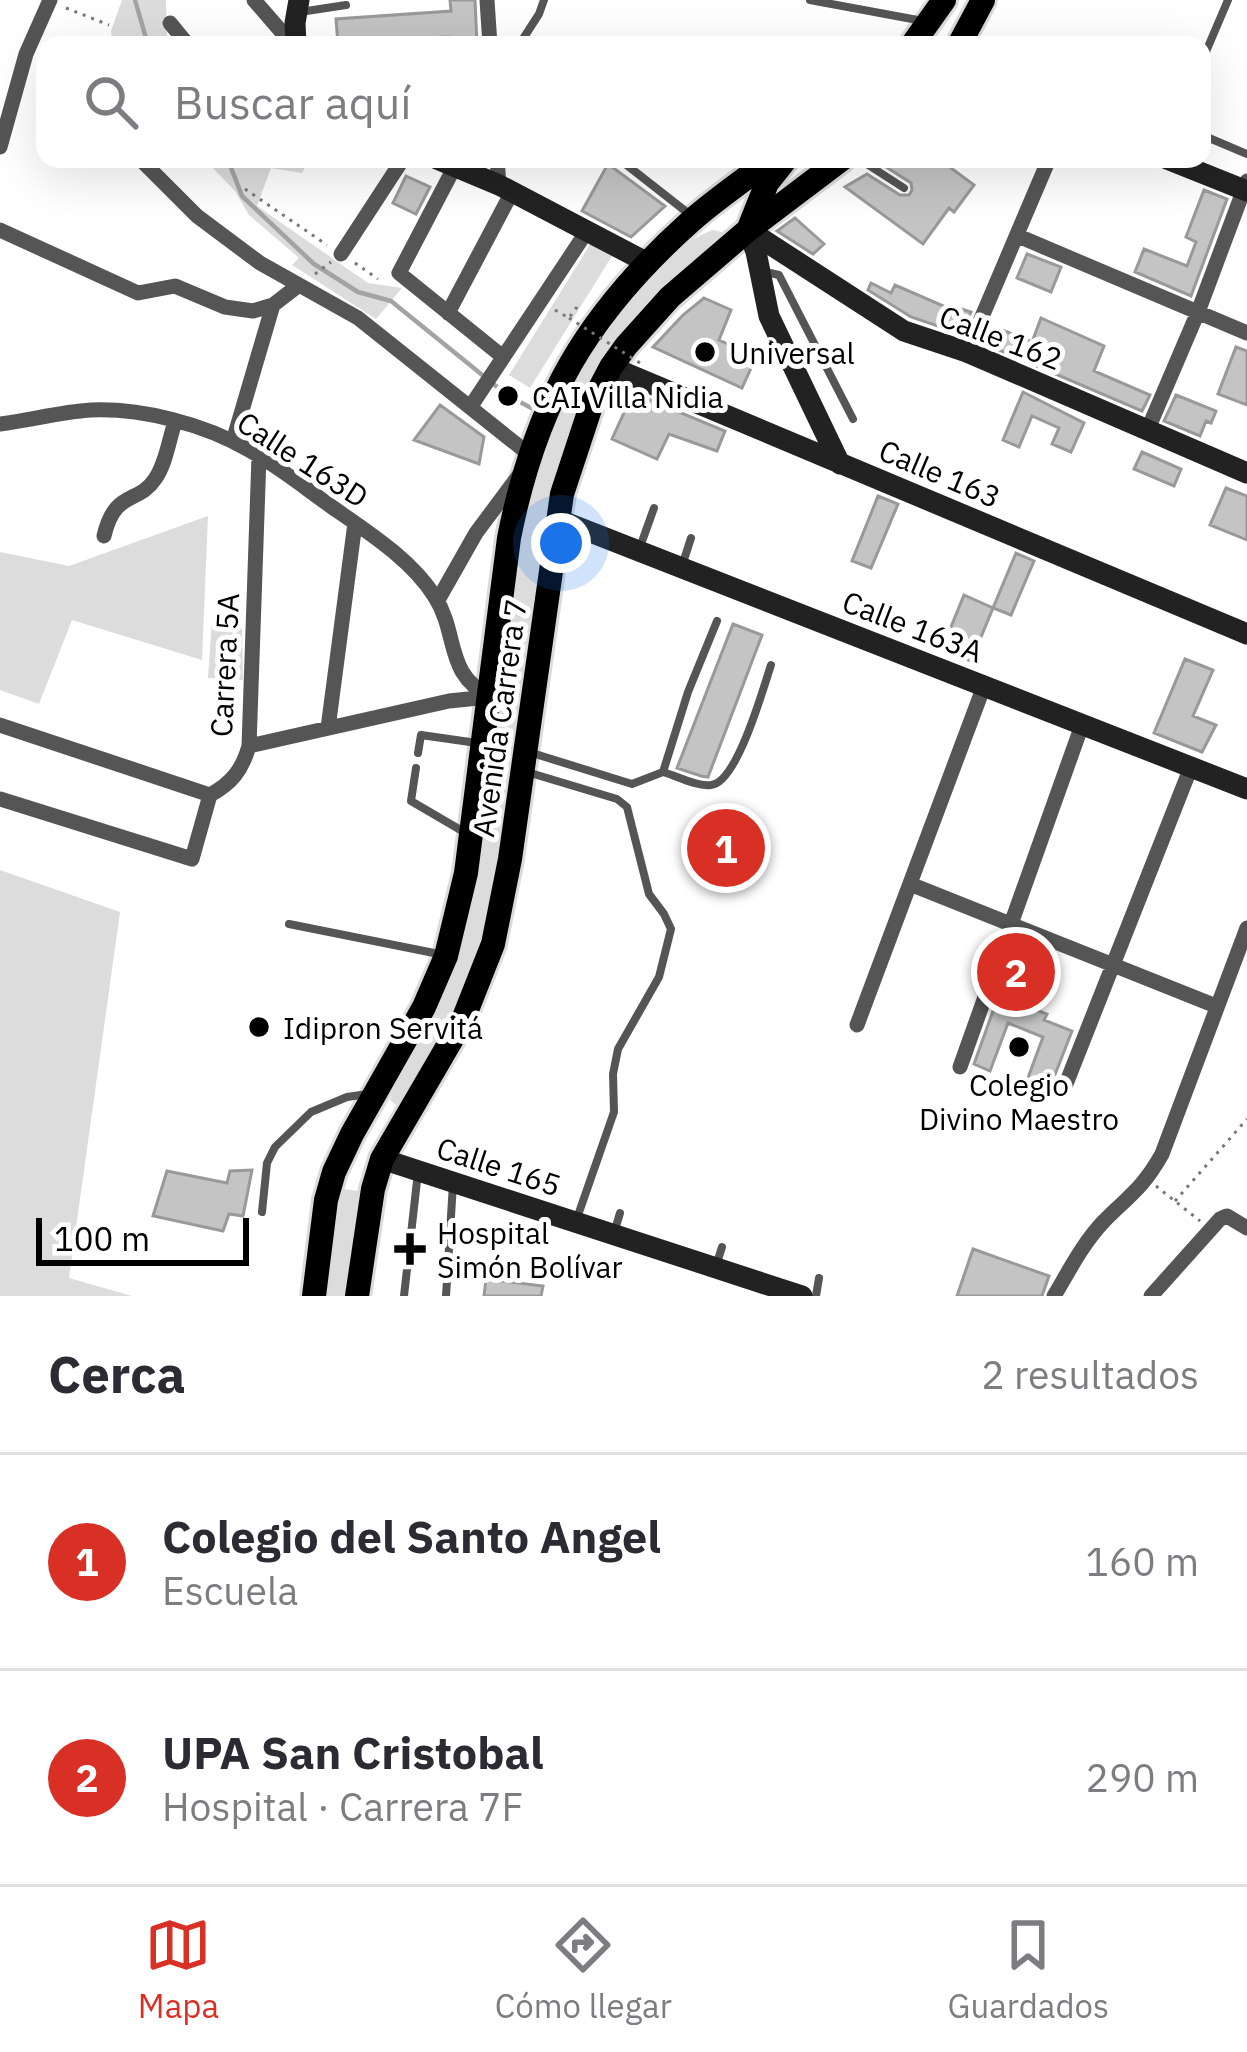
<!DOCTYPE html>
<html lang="es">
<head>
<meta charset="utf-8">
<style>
  :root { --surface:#fff; --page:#f7f7f7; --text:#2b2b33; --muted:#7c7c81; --line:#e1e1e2; --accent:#d93025 }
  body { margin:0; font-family:"IBM Plex Sans",sans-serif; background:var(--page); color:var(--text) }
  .scale { position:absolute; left:36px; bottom:30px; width:213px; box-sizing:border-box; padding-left:12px; border:6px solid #000; border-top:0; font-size:33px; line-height:42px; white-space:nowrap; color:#000; -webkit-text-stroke:9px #fff; paint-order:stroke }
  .you { position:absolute; left:561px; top:543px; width:42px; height:42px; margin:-30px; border:9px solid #fff; border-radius:50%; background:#1a73e8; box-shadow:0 0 0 18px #1a73e833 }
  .badge { display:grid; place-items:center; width:78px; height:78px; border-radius:50%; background:var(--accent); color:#fff; font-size:39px; font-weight:700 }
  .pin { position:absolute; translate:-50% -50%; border:6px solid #fff; box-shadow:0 3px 12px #0006 }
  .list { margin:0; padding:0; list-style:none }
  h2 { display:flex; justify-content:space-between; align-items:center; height:156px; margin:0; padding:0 48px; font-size:51px }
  h2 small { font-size:39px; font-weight:400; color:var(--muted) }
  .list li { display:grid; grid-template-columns:78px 1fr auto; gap:36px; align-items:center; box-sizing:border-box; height:216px; padding:0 48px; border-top:3px solid var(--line) }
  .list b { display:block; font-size:45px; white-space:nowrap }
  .list p { margin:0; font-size:39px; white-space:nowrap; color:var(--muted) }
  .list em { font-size:39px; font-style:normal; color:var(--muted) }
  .icon { flex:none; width:66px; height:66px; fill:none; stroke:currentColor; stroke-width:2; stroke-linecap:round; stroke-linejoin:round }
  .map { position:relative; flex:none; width:1247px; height:1296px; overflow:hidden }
  .search { position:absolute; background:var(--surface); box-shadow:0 12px 48px #0002; left:36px; right:36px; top:36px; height:132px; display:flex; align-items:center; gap:30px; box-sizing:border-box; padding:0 42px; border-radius:24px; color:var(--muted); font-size:45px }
  .sheet { height:588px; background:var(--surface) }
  nav { display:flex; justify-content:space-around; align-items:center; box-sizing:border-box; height:168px; border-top:3px solid var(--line); background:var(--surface); font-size:33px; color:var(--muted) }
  nav a { display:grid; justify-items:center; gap:6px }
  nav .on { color:var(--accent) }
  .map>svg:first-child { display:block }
  .green { fill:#dcdcdc }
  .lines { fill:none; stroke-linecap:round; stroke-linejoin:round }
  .stream { stroke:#a3a3a3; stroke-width:4.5 }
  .building { fill:#c4c4c4; stroke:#999; stroke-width:3 }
  .primary-casing { stroke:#dbdbdb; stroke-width:30 }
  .path { stroke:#777; stroke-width:3; stroke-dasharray:3 6; stroke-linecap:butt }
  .lane { stroke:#555; stroke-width:8 }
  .street { stroke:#555; stroke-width:15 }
  .secondary { stroke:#222; stroke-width:21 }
  .primary { stroke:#000; stroke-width:24 }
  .path-bridge { stroke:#777; stroke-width:3; stroke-dasharray:3 6; stroke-linecap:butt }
  .poi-dot { fill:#000; stroke:#fff; stroke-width:4.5 }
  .labels { text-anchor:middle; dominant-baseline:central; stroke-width:10; stroke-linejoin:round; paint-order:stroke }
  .street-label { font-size:30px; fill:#000; stroke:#fff }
  .poi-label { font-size:30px; fill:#000; stroke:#fff; text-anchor:start }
</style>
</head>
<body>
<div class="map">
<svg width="1247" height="1296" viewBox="0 0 1247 1296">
  <rect width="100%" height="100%" fill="#fff"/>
  <!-- green -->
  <path class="green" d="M122,0H166L167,40L171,45H113L111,31Z
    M204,159H309L302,173L271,168L257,206L368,283L402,288L376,319L292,265L299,258L249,215L235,191Z
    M713,230L725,233C675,277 624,320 593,381C548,467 538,567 526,663C518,729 508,794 496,860C492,887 488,915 482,941C469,999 431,1052 402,1104L396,1105L390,1100L393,1088L435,1008L527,506C543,453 560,398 590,352C606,328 624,308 643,287C663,264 683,240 713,230Z
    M591,243L612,256L530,388L509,375Z
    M208,516L202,660L72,620L39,704L0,690V552L69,566Z
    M212,620L242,627L243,680L208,678Z
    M0,870L120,912L69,1278L132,1296H0Z
    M343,1189L359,1191L346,1296H324L334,1216Z"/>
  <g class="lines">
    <!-- stream -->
    <path class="stream" d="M135,0L148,45
      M225,159L230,165L242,196L314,264L358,292L391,301L507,395L535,410"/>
  </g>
  <!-- building -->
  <path class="building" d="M450,0H475L477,45H450L449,37L365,40V45H338L336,19L451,11Z
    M893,159H939L974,185L954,212L949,208L923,244L845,187L867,174L900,195H909L912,190L911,183L883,165Z
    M608,164L665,206L631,237L582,211Z
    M406,176L430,187L416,214L393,203Z
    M1204,190L1227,199L1191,296L1135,272L1144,249L1187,266L1196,242L1186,237Z
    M795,218L824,244L813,254L777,231Z
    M1027,254L1061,267L1051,292L1017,278Z
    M871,283L891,293L895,285L957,312L958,308L971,312L961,334L911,317L868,290Z
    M704,298L731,310L719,340L756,357L742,388L653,347L683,315Z
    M1041,318L1104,346L1094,371L1150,395L1142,411L992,347L1000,329L1032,342Z
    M1236,347L1247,351V405L1218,394Z
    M1023,392L1084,423L1071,452L1052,444L1059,428L1032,416L1019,447L1003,440Z
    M633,393L725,431L717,451L669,434L657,459L612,439Z
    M1176,395L1216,411L1211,423L1206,421L1200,436L1164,421Z
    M440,405L484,437L479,464L414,440Z
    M1142,452L1181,469L1174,486L1134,469Z
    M1226,488L1247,496V540L1210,525Z
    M878,496L898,504L871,568L852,561Z
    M1016,553L1034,561L1011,615L993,608Z
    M964,595L993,608L971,661L942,649Z
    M733,624L762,635L708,777L701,776L677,768Z
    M1185,659L1213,670L1193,716L1216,725L1202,752L1154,733Z
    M1017,944L1056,958L1036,1010L1047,1014L1044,1020L1072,1031L1047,1095L1025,1086L1043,1037L1008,1023L990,1071L974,1064Z
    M252,1170L243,1216L229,1214L223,1231L153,1216L167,1171L227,1183L230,1171Z
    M973,1249L1049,1276L1042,1296H957Z
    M486,1279L543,1286L541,1296H484Z"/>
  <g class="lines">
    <!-- primary casing -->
    <g class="primary-casing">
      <path id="primary" d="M912,45L944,0
        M959,45L983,0
        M749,228L767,183L786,159
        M314,1296L326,1200L334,1172L352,1134L424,1007L446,956L466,873L509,538C536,401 587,314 691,221C716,199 745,179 772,159
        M357,1296L373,1189L382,1159L463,1020L493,944L510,859L562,494L592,403L611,367L626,346L670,297L748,230L842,159"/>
    </g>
    <!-- path -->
    <path class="path" d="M66,8L109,25
      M245,189L327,245
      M355,263L378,279
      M315,274L331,262
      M555,310L569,318L576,308L579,310
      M1156,1186L1200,1221
      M1175,1201L1247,1119"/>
    <!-- lane -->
    <path class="lane" d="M810,0L923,21
      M300,12L346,5
      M519,45L539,14L544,0
      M1202,61L1228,0
      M1202,135L1247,154
      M619,159L693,217
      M859,159L904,188
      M762,275L770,273L779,275L853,419
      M639,550L654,508
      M682,566L691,538
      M418,753L421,735L477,743
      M532,753L632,784L663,772L688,692L717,621
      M416,768L411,801L464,832
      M527,772L617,799L627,807L649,894L664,914L671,929L659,977L618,1049L613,1074L614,1112L576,1221
      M663,772C677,776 697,787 711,785C737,783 763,689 771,665
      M289,924L444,955
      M262,1212L267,1163L275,1147L311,1112L347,1097L368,1094
      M614,1233L620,1213
      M716,1266L722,1247
      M404,1296L418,1172
      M446,1296L453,1184
      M816,1296L819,1278"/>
    <!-- street -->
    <path class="street" d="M254,0L293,45
      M487,0L490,45
      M170,23L188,45
      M0,147L26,54L50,0
      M140,159L197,216L260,263L358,318L530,455
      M497,159L499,185
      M455,166L399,273L503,357
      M0,230L138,293L175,286L225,307L253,311L273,305L299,285
      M1018,236L1247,333
      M341,254L403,159
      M448,313L512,192
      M967,352L1049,159
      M471,406L587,231
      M0,424C31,420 60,412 91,410C142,408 204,424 249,450C278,466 305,488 332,507C368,532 412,560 435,597C459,635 444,674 491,697
      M1148,429L1198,312L1247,181
      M233,441L273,305
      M104,536C115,489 138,505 155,479C166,464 169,439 175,422
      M438,600L476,533L520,474
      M0,725L210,795
      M328,728L355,523
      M249,746L449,701L488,697
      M0,799L192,859L210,795C232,783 242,770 249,746L259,456
      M910,884L1216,1006
      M857,1025L984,686
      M960,1067L1082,725
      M1064,1089L1191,767
      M1054,1296C1069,1271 1083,1243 1104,1221C1129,1196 1143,1188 1162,1154L1247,928
      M1151,1296L1220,1219L1227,1216L1247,1228"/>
    <!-- secondary -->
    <path class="secondary" d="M296,45L295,23L299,0
      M437,159L499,185L646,262
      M1167,159L1247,191
      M748,230L904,331L967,352L1247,473
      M748,230L756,252L769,316L840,464
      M611,367L1247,634
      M557,519L1247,789
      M382,1159L802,1296"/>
    <!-- primary -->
    <use href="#primary" class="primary"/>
    <!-- path-bridge -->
    <path class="path-bridge" d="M569,318L640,363"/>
  </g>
  <!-- markers -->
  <g class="poi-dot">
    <circle cx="705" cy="352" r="12"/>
    <circle cx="508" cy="396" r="12"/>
    <circle cx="259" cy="1027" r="12"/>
    <circle cx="1019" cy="1047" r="12"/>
    <path d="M404 1231h12v12h12v12h-12v12h-12v-12h-12v-12h12z"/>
  </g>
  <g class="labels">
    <!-- street labels -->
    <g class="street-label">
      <text transform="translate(1001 337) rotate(21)">Calle 162</text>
      <text transform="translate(303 459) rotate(33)">Calle 163D</text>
      <text transform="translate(940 473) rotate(23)">Calle 163</text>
      <text transform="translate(913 626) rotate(21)">Calle 163A</text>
      <text transform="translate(224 665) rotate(-87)">Carrera 5A</text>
      <text transform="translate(499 718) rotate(-82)">Avenida Carrera 7</text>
      <text transform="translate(499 1166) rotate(18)">Calle 165</text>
    </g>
    <!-- poi labels -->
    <g class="poi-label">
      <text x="729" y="352">Universal</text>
      <text x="532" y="396">CAI Villa Nidia</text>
      <text x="283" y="1027">Idipron Servitá</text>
      <text x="1019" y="1084" text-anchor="middle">Colegio<tspan x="1019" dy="34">Divino Maestro</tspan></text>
      <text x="437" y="1232">Hospital<tspan x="437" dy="34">Simón Bolívar</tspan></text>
    </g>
  </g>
</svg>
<div class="scale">100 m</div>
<div class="you"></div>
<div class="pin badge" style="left:726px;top:848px">1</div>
<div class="pin badge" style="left:1016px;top:972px">2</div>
<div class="search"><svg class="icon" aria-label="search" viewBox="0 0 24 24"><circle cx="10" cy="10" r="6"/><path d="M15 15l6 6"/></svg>Buscar aquí</div>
</div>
<section class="sheet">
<h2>Cerca<small>2 resultados</small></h2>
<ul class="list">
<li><span class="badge">1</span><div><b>Colegio del Santo Angel</b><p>Escuela</p></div><em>160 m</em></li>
<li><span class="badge">2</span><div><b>UPA San Cristobal</b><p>Hospital · Carrera 7F</p></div><em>290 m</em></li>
</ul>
</section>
<nav>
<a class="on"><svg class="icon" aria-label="map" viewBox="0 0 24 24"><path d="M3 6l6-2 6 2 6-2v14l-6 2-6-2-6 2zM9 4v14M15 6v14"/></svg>Mapa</a>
<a><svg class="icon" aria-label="directions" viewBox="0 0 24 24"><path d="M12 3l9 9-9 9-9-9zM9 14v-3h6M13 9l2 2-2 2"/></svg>Cómo llegar</a>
<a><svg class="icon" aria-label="saved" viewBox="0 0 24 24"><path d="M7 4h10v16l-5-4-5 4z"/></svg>Guardados</a>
</nav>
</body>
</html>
